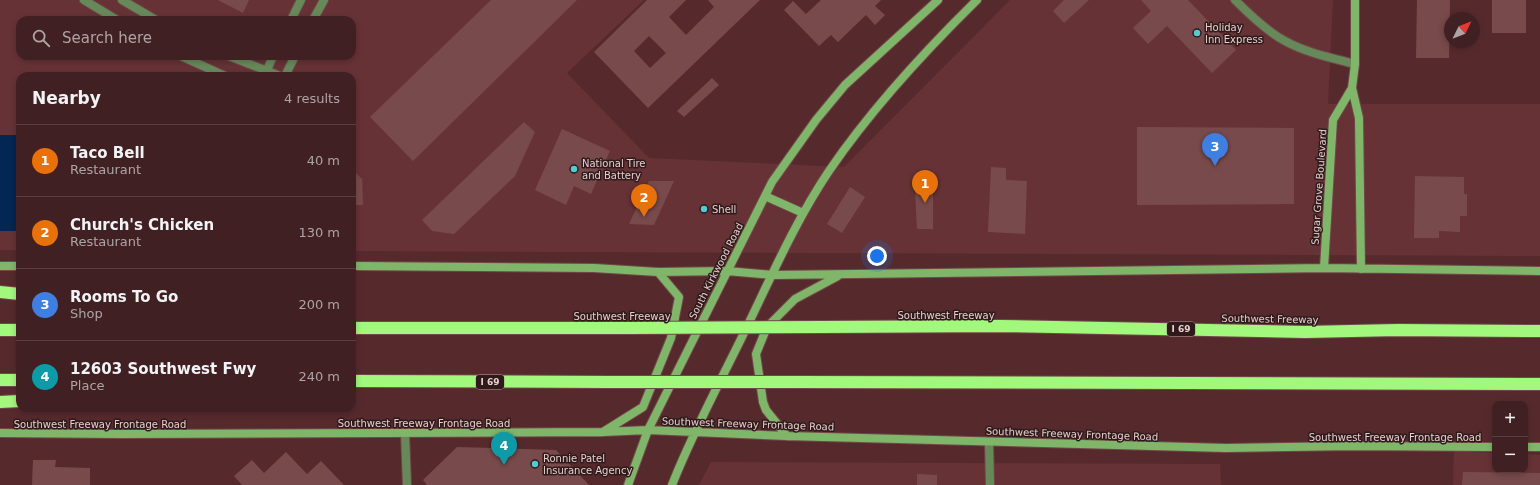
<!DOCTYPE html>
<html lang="en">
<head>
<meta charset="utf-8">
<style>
  :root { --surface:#402022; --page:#4b2d2f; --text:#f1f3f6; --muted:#aea3a5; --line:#593e40; --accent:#52cdcf }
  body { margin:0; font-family:"DejaVu Sans",sans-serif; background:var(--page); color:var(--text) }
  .controls { position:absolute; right:12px; bottom:12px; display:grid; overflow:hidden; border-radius:8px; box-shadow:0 2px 6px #0003 }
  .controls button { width:36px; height:36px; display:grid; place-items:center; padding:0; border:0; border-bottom:1px solid var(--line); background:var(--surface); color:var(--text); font:20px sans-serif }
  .compass { position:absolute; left:1444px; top:12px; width:36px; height:36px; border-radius:50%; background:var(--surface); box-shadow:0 2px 6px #0003; rotate:47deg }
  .you { position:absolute; left:877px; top:256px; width:14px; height:14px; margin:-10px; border:3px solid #fff; border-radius:50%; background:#1a73e8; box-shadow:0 0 0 6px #1a73e833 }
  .badge { display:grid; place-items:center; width:26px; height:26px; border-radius:50%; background:var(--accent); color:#fff; font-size:13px; font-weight:700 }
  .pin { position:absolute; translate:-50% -33px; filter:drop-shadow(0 1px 2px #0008) }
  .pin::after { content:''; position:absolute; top:21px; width:14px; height:12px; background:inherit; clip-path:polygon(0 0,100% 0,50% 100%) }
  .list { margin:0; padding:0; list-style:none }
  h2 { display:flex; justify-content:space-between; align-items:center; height:52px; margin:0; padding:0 16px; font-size:17px }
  h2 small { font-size:13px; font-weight:400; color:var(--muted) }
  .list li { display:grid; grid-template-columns:26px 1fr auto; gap:12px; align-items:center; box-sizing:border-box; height:72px; padding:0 16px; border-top:1px solid var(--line) }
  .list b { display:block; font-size:15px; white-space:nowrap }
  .list p { margin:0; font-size:13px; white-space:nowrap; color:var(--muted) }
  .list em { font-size:13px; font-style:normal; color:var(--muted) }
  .icon { flex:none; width:22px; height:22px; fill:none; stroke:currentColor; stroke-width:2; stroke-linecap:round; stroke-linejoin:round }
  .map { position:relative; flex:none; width:1540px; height:485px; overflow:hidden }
  .search { position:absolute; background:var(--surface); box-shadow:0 2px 6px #0003; left:16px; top:16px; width:340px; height:44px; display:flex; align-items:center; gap:10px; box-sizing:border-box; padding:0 14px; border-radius:12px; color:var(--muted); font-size:15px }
  .panel { position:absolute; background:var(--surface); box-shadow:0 2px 6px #0003; left:16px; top:72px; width:340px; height:340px; border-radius:12px }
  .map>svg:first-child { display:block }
  .built { fill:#663236; fill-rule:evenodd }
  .water { fill:#032654 }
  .building { fill:#794a4c; fill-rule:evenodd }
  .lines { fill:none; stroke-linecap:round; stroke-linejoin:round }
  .street-casing { stroke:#71484a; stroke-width:10 }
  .secondary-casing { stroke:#71484a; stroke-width:10 }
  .highway-casing { stroke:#71484a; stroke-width:14 }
  .street { stroke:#67895a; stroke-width:8 }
  .secondary { stroke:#80b669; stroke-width:8 }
  .highway { stroke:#a2f77d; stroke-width:12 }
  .highway-bridge-casing { stroke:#71484a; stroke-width:14; stroke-linecap:butt }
  .highway-bridge { stroke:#a2f77d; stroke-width:12 }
  .poi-dot { fill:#52cdcf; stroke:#2e1a1b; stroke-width:1.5 }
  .labels { text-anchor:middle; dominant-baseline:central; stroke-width:3; stroke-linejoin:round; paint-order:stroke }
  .shield { fill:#2e1a1b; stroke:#b29898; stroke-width:1 }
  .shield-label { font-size:9px; font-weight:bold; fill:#ebcece }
  .poi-label { font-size:10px; fill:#ebcece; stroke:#2e1a1b; text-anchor:start }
  .street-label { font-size:10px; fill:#ebcece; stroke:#2e1a1b }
</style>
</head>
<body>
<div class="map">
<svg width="1540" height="485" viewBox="0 0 1540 485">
  <rect width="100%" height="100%" fill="#562a2d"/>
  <!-- built -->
  <path class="built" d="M0,0H644L567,73L649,158L844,167L1010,0H1333L1328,104H1540V256L352,251V76H20V250H0ZM20,20H352V56H20Z
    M1454,451L1495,453V470H1525V454L1540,455V485H1453Z
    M711,462L1220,464L1221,485H699Z"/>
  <!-- water -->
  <path class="water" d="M0,135H20V231H0Z"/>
  <!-- building -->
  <path class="building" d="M218,0H249L243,13Z
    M491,0H577L413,161L370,117Z
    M647,0H686L669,17L686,35L714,7L708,0H760L648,108L594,52ZM649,36L666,53L650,68L634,51Z
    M821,0H881L875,6L885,15L875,25L866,15L838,42L831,35L819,46L784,10L793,1L806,14Z
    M1064,0H1089L1064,23L1053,11Z
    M1141,0H1188L1236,50L1212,73L1167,26L1148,44L1133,28L1151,11Z
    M1417,0H1450L1449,58H1416Z
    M1492,0H1526V33H1492Z
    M712,78L719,85L684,117L677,111Z
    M524,122L535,132L515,176L454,234L432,231L422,220Z
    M1137,127L1294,128V204L1137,205Z
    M562,129L610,151L591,194L574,186L566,205L535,190Z
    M991,167L1006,168V180L1027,181L1025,234L988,232Z
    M352,169L362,179L363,205H352Z
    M1415,176L1464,177V194H1467V216H1460V232L1439,231V238H1414Z
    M649,181H674L654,225L629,224Z
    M850,187L865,197L842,233L827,224Z
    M915,190H933V229H917Z
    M457,447L556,450L589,485H427L423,480Z
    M286,452L307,474L321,461L344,485H242L234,476L252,460L264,473Z
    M33,460H56L55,467L90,468V485H32Z
    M1463,472L1540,473V485H1462Z
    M917,474L937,475V485H917Z"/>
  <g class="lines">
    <!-- street casing -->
    <g class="street-casing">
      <path id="street" d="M84,0L117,20
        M122,0L156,20
        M1235,0C1249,14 1268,32 1285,41C1307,53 1332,58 1355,64
        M291,20L301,0
        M313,20L324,0
        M181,56L225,76
        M229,56L280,76
        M265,75L273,56
        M285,76L295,56
        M405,433L407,485
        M989,442L990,485"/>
    </g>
    <!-- secondary casing -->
    <g class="secondary-casing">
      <path id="secondary" d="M1352,88L1359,118L1361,269
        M765,196L803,213
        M0,266H20
        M352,266L594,268L658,272L727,271L773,275L1324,268L1540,271
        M1324,268L1333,120L1352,88L1355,64V0
        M603,432L643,407L671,338L679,297L658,272
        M0,433L121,434L603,432L648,430L787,436L1226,448L1354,446L1495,447
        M787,436L766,410L763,402L756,354L767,327L795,299L838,276
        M1525,447H1540
        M628,485L648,430L772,182L816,120L845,85L938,0
        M672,485C692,434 718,386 742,337C769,282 794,223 829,171C872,108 923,53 977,0"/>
    </g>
    <!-- highway casing -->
    <g class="highway-casing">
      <path id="highway" d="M0,292L20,294
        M822,327L1000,326L1305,332L1398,330L1540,331
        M352,328H628
        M0,330H20
        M0,380H20
        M352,381L608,382
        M797,382L1540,384
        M0,402L20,401"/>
    </g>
    <!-- street -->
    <use href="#street" class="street"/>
    <!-- secondary -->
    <use href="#secondary" class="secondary"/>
    <!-- highway -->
    <use href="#highway" class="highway"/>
    <!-- highway-bridge casing -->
    <g class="highway-bridge-casing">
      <path id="highway-bridge" d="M628,328L822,327
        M608,382H797"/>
    </g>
    <!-- highway-bridge -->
    <use href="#highway-bridge" class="highway-bridge"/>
  </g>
  <!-- markers -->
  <g class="poi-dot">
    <circle cx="1197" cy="33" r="4"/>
    <circle cx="574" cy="169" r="4"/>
    <circle cx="704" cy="209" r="4"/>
    <circle cx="535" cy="464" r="4"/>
  </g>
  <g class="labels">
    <!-- shield labels -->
    <g class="shield">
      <rect x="1167" y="322" width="28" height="14" rx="3"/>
      <rect x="476" y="375" width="28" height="14" rx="3"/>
    </g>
    <g class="shield-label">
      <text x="1181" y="329">I 69</text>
      <text x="490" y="382">I 69</text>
    </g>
    <!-- poi labels -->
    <g class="poi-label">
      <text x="1205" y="27">Holiday<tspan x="1205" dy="12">Inn Express</tspan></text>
      <text x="582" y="163">National Tire<tspan x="582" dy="12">and Battery</tspan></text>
      <text x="712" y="209">Shell</text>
      <text x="543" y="458">Ronnie Patel<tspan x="543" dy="12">Insurance Agency</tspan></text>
    </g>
    <!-- street labels -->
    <g class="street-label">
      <text transform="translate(1319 187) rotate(-86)">Sugar Grove Boulevard</text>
      <text transform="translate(716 271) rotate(-63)">South Kirkwood Road</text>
      <text x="946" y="315">Southwest Freeway</text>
      <text x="622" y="316">Southwest Freeway</text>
      <text transform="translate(1270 319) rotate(1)">Southwest Freeway</text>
      <text x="424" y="423">Southwest Freeway Frontage Road</text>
      <text x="100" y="424">Southwest Freeway Frontage Road</text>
      <text transform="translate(748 424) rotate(2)">Southwest Freeway Frontage Road</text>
      <text transform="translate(1072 434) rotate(2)">Southwest Freeway Frontage Road</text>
      <text x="1395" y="437">Southwest Freeway Frontage Road</text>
    </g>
  </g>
</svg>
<div class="controls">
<button>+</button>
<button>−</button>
</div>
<svg class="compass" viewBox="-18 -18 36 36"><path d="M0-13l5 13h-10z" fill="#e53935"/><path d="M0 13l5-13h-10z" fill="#aea3a5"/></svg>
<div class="you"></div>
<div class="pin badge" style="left:925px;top:203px;background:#e8710a">1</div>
<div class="pin badge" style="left:644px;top:217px;background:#e8710a">2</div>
<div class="pin badge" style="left:1215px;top:166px;background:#3f7fe0">3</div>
<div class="pin badge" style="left:504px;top:465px;background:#0f9aa8">4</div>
<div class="search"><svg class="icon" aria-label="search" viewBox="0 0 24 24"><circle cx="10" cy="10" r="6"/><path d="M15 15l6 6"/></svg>Search here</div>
<section class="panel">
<h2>Nearby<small>4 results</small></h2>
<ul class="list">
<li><span class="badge" style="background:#e8710a">1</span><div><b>Taco Bell</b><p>Restaurant</p></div><em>40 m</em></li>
<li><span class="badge" style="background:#e8710a">2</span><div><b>Church's Chicken</b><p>Restaurant</p></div><em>130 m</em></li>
<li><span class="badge" style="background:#3f7fe0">3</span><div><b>Rooms To Go</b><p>Shop</p></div><em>200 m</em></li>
<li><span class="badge" style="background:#0f9aa8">4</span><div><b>12603 Southwest Fwy</b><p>Place</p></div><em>240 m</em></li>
</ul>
</section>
</div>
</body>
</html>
